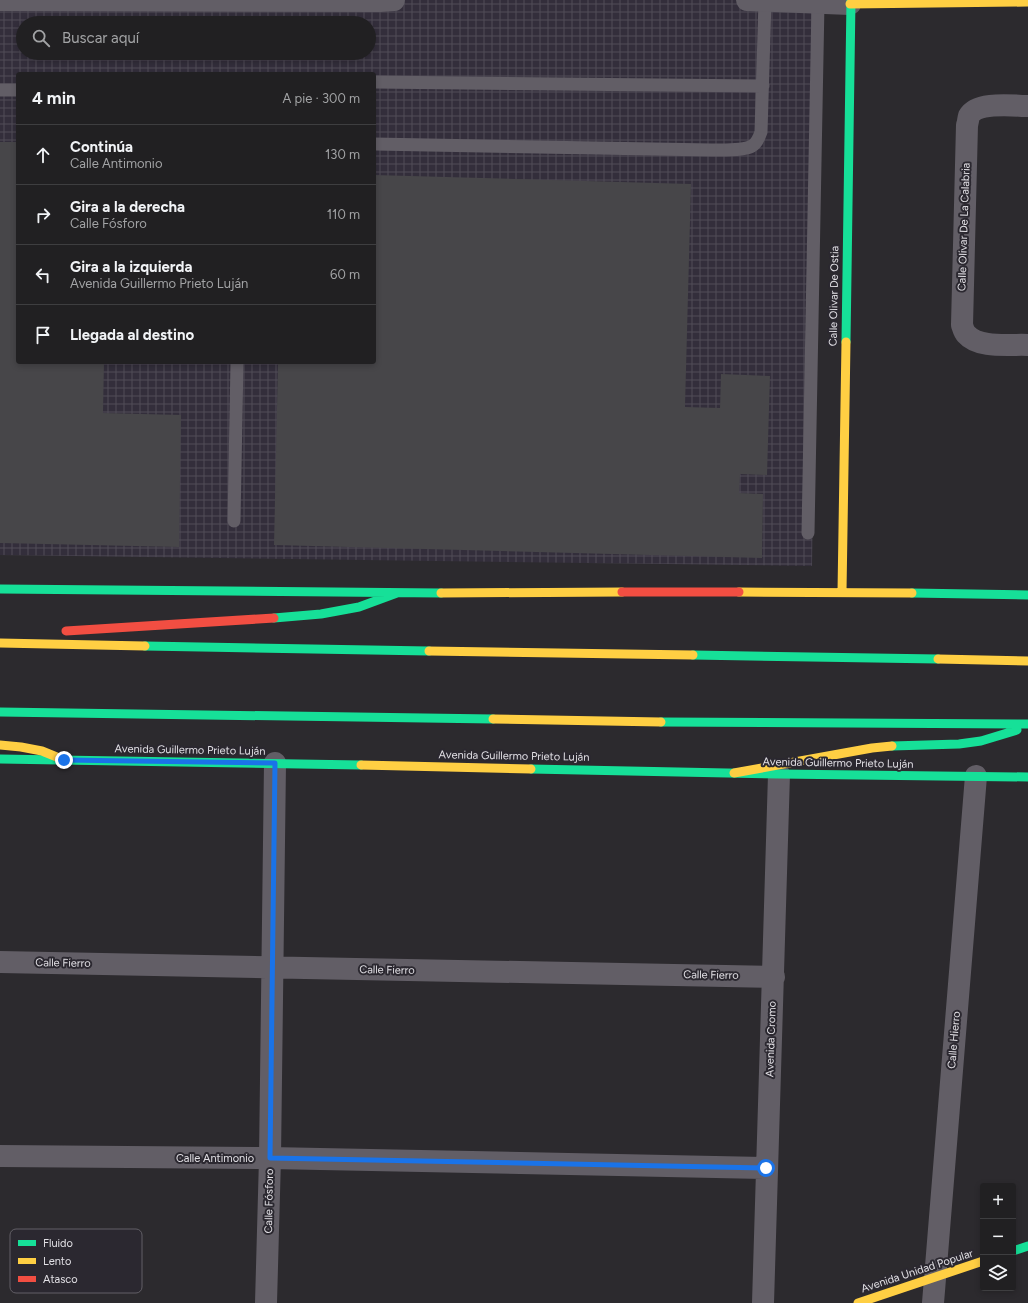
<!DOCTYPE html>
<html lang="es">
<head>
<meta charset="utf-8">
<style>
  :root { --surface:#212022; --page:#29282a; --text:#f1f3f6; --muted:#a2a3a5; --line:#3e3e40 }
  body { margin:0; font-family:Figtree,sans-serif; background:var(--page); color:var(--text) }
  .controls { position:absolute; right:12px; bottom:12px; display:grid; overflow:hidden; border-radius:4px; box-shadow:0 2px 6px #0003 }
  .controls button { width:36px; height:36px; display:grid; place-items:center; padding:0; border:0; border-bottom:1px solid var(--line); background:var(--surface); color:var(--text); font:20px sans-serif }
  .stop { position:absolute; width:12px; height:12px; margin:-9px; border:3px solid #1a73e8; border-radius:50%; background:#fff }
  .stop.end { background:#1a73e8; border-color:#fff; box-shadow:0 1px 4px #0008 }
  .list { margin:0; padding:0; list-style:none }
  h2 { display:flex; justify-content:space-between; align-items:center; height:52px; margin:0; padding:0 16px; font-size:17px }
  h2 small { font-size:13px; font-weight:400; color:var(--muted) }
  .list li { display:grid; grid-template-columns:26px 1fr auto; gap:12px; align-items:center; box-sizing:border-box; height:60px; padding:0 16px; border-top:1px solid var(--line) }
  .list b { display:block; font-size:15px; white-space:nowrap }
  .list p { margin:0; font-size:13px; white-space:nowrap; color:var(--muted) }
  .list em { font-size:13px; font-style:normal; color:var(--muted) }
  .icon { flex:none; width:22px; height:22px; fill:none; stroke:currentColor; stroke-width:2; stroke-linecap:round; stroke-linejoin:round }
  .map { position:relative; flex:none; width:1028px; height:1303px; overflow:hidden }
  .search { position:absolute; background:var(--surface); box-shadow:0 2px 6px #0003; left:16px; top:16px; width:360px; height:44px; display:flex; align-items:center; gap:10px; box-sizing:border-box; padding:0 14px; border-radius:22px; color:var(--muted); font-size:15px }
  .panel { position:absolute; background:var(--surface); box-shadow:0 2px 6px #0003; left:16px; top:72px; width:360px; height:292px; border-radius:4px }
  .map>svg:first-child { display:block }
  .industrial { fill:url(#industrial-grid); fill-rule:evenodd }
  .building { fill:#474649 }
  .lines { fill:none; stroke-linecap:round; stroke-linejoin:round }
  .lane { stroke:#625e66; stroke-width:13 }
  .street { stroke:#625e66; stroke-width:22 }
  .fast { stroke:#16e098; stroke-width:9 }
  .slow { stroke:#ffcf43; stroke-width:9 }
  .jam { stroke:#f24e42; stroke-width:9 }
  .route { stroke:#1a73e8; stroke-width:5 }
  .labels { text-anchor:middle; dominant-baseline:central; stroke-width:4; stroke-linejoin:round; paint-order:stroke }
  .street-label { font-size:11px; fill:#e2e0e5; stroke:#2b2830 }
  .key { fill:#2b2830; stroke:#625f66; stroke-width:1 }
  .key-label { font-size:11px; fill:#e2e0e5 }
</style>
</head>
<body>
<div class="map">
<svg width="1028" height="1303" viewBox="0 0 1028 1303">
  <defs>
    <pattern id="industrial-grid" width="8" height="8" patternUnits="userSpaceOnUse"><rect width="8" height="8" fill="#332e3b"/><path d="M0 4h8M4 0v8" fill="none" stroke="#504c57"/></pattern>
  </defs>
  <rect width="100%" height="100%" fill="#2c2a2e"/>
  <!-- industrial -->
  <path class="industrial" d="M0,0H820L812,566L0,555ZM23,23H369V53H23ZM18,74H374V362H18Z"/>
  <!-- building -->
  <path class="building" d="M0,142H18V362H104L103,413L181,415L179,547L0,543Z
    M374,175L691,184L685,407L720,408L721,374L770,376L767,475L740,474L739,493L763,494L762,558L274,545L278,362H374Z"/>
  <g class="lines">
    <!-- lane -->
    <path class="lane" d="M374,82L763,86
      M0,90H18
      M374,144L712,150C722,150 743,151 752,146C757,143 759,138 761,132L765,1
      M234,521L237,362
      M808,533L818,3"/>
    <!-- street -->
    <path class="street" d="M0,0L380,1L394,0
      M747,0L850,4
      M1028,106C1014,106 977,101 969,116C968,119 968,123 967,125L962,325C963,328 964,332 966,334C979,349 1010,344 1028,345
      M0,962L774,977
      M0,1156L270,1158L766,1168
      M266,1303L270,1158L275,763
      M763,1303C767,1127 774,951 779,774
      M933,1303L976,776"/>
    <!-- fast -->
    <path class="fast" d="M846,342L851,0
      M0,589L441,593
      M912,593L1028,595
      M274,618L321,614L359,607L397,593
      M145,646L429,651
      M693,655L938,659
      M0,712L493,719
      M661,722L1028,724
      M892,746L959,744L981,741L1017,730
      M0,759L361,765
      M531,769L779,774L1028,777
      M1013,1251L1028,1246"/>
    <!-- slow -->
    <path class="slow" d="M850,4L1028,2
      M739,592L912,593
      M842,592L846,342
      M441,593L622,592
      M0,643L145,646
      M429,651L693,655
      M938,659L1028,661
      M493,719L661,722
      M0,745L21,747L42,751L64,760
      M361,765L531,769
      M734,773L872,748L892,746
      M858,1303L983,1261"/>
    <!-- jam -->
    <path class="jam" d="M622,592H739
      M66,631L274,618"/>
  </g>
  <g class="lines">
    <!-- route -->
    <path class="route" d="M64,760L275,763L270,1158L766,1168"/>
  </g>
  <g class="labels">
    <!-- street labels -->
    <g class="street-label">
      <text transform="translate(964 227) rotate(-88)">Calle Olivar De La Calabria</text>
      <text transform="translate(834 296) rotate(-89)">Calle Olivar De Ostia</text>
      <text transform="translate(190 750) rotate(1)">Avenida Guillermo Prieto Luján</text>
      <text transform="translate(514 756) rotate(1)">Avenida Guillermo Prieto Luján</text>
      <text transform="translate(838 763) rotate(1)">Avenida Guillermo Prieto Luján</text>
      <text transform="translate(63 963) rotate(1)">Calle Fierro</text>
      <text transform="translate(387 970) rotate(1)">Calle Fierro</text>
      <text transform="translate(711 975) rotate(1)">Calle Fierro</text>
      <text transform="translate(771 1039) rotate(-88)">Avenida Cromo</text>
      <text transform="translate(954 1040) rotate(-85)">Calle Hierro</text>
      <text x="215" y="1158">Calle Antimonio</text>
      <text transform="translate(269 1201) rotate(-89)">Calle Fósforo</text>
      <text transform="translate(917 1271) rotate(-18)">Avenida Unidad Popular</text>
    </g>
  </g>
  <!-- legend -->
  <rect x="10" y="1229" width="132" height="64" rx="6" class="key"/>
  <rect x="18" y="1240" width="18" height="6" fill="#16e098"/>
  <rect x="18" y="1258" width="18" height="6" fill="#ffcf43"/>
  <rect x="18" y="1276" width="18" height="6" fill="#f24e42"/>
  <g class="key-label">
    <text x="43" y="1247">Fluido</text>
    <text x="43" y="1265">Lento</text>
    <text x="43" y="1283">Atasco</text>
  </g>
</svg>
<div class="controls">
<button>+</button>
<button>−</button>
<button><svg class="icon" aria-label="layers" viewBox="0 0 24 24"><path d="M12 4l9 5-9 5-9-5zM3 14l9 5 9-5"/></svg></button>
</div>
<div class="stop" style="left:766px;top:1168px"></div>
<div class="stop end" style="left:64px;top:760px"></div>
<div class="search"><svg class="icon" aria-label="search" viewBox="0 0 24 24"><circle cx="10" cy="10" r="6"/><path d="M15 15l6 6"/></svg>Buscar aquí</div>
<section class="panel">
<h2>4 min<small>A pie · 300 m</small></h2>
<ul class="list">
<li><svg class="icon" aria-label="ahead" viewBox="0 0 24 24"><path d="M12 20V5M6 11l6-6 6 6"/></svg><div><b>Continúa</b><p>Calle Antimonio</p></div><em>130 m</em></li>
<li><svg class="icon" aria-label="right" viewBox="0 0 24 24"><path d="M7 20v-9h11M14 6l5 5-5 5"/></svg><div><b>Gira a la derecha</b><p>Calle Fósforo</p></div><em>110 m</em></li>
<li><svg class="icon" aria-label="left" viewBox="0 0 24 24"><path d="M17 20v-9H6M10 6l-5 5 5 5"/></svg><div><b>Gira a la izquierda</b><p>Avenida Guillermo Prieto Luján</p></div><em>60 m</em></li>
<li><svg class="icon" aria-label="arrive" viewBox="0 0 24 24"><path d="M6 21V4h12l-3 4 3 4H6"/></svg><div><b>Llegada al destino</b></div></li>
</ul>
</section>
</div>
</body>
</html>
